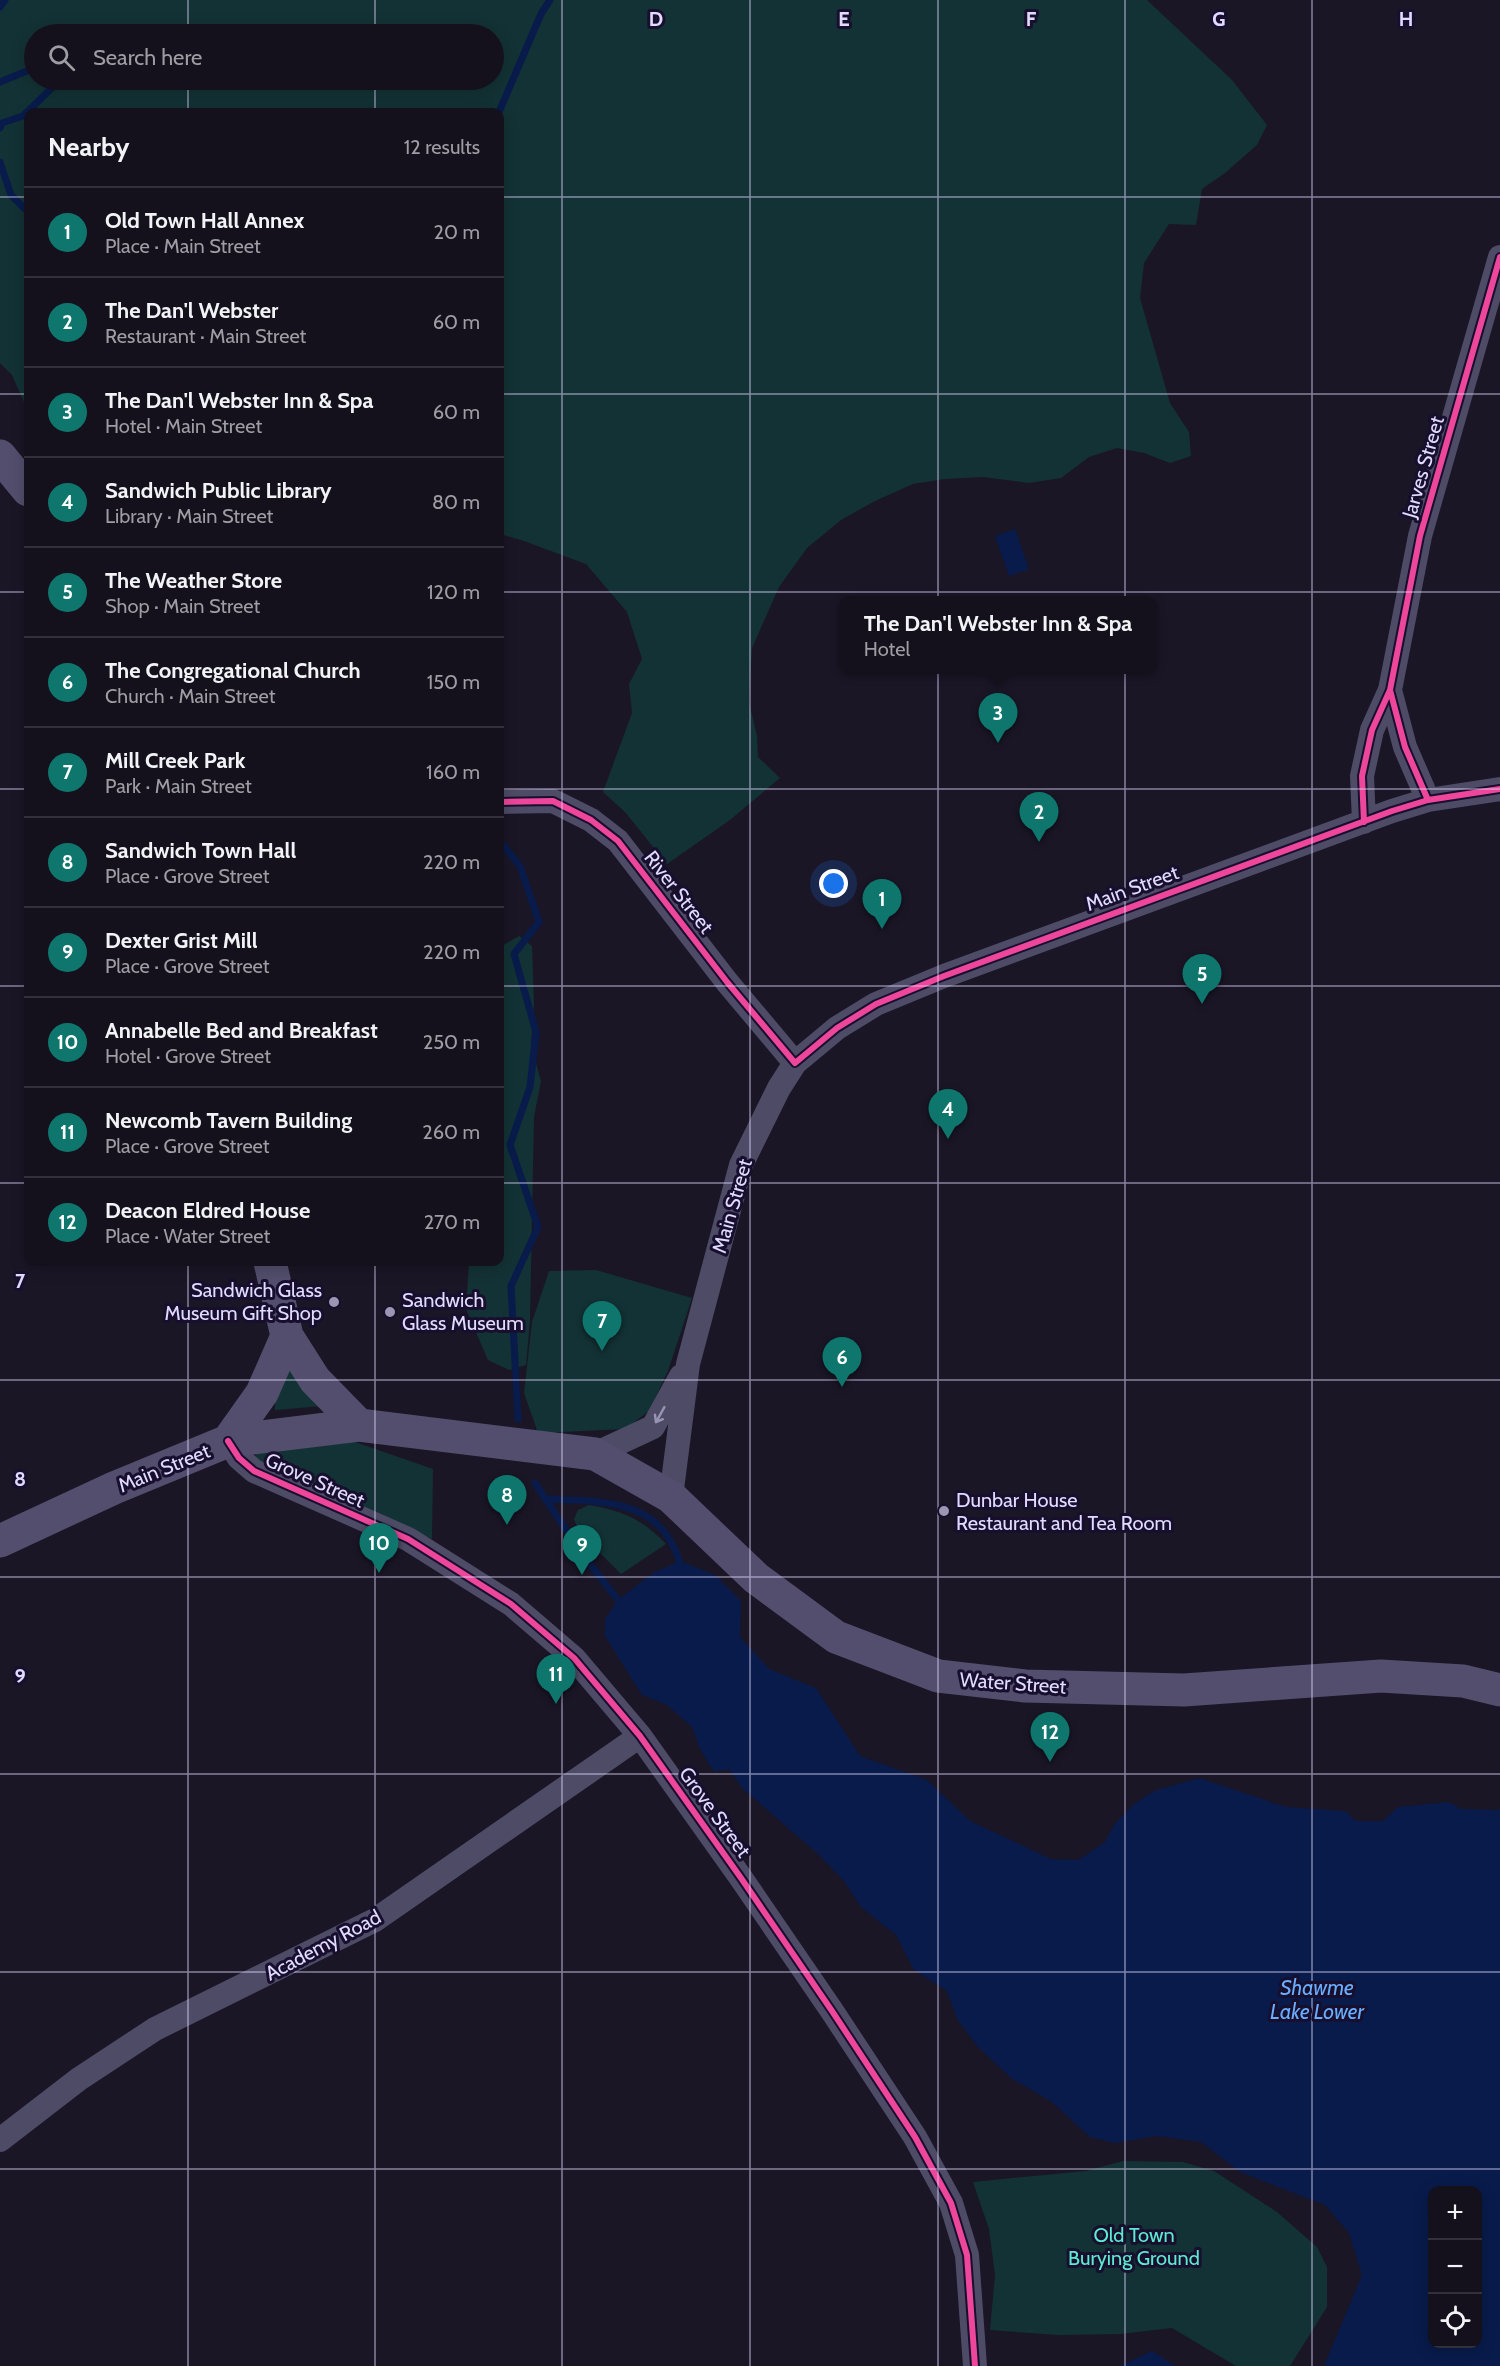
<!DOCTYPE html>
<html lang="en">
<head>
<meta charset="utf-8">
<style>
  :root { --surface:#14101c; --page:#211e29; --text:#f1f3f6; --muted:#9d9da3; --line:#33303b; --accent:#0f766e }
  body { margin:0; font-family:Cabin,sans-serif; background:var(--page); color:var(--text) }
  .controls { position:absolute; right:18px; bottom:18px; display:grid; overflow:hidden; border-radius:12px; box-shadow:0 3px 15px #0003 }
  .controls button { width:54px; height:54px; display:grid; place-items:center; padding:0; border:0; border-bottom:2px solid var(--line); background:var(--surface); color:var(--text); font:30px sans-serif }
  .you { position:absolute; left:834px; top:884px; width:21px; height:21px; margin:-15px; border:4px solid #fff; border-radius:50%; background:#1a73e8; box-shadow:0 0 0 9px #1a73e833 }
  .badge { display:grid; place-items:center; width:39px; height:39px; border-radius:50%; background:var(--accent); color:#fff; font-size:20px; font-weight:700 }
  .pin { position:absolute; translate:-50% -50px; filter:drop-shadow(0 2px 3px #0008) }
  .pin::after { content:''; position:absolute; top:32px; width:21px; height:18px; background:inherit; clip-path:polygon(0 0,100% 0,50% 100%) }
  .popup { position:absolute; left:839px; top:596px; width:318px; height:78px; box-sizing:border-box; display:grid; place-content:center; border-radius:12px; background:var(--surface); filter:drop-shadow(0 2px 4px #0005); font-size:20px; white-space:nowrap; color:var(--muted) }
  .popup b { font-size:22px; color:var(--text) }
  .popup::after { content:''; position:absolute; left:50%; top:100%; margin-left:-12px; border:12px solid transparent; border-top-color:var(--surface) }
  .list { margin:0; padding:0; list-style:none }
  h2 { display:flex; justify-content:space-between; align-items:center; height:78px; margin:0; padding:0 24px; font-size:26px }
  h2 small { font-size:20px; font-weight:400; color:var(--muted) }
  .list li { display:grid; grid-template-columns:39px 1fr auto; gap:18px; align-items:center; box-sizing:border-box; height:90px; padding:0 24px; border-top:2px solid var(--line) }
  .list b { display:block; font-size:22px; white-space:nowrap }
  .list p { margin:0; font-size:20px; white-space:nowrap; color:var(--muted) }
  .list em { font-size:20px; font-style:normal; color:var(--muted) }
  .icon { flex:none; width:33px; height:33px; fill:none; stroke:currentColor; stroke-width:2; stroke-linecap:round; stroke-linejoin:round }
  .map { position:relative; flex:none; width:1500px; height:2366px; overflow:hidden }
  .search { position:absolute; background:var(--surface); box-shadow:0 3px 15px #0003; left:24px; top:24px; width:480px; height:66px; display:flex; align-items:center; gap:15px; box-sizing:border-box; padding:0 21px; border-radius:33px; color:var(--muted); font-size:22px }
  .panel { position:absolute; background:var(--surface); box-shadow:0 3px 15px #0003; left:24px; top:108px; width:480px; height:1158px; border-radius:12px }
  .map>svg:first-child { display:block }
  .green { fill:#133235; fill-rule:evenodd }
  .water { fill:#081b4b; fill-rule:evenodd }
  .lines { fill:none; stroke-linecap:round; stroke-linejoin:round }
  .stream { stroke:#081b4b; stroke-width:7 }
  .street { stroke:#4e4b67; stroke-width:24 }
  .secondary { stroke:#534e6d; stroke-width:33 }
  .cycleway-casing { stroke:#170f2d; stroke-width:10 }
  .cycleway { stroke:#ed469a; stroke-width:6 }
  .oneway { stroke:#9893b3 }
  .grid { fill:none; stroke:#e2dbff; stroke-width:1.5; stroke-opacity:0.55 }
  .poi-dot { fill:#9c96b3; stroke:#170f2d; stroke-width:2 }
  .labels { text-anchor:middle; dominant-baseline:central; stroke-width:6; stroke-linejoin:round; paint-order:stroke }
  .street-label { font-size:20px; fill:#e2dbff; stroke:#170f2d }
  .poi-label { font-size:20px; fill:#e2dbff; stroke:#170f2d; text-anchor:start }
  .park-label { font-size:20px; fill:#5cead2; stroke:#170f2d }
  .water-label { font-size:21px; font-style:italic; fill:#69adff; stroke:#170f2d }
  .grid-label { font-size:20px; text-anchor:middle; font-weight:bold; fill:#e2dbff; stroke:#170f2d; stroke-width:6; stroke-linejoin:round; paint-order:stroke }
</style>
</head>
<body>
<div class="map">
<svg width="1500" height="2366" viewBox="0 0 1500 2366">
  <rect width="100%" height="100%" fill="#1a1626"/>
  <!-- green -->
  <path class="green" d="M0,0H1147L1232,80L1267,125L1257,145L1225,173L1202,189L1196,225L1169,224L1144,263L1140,298L1170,403L1189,432L1191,456L1170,463L1144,453L1117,448L1089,457L1061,478L1029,483L983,477L945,479L913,484L875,501L841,520L807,548L779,587L752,648L749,702L757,736L758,757L780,778L730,820L667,864L625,812L603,792L632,713L629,684L642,659L627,612L586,564L524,541L500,534V112H28V411L12,375L0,363ZM34,34H494V80H34Z
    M519,936L532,946L534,1005L531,1046L541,1081L534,1117L530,1320L526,1365L509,1370L488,1360L466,1309L469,1262H500V947Z
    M596,1270L692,1298L668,1371L649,1411L625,1429L538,1433L524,1393L532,1322L549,1271Z
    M291,1361L323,1406L275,1410V1399Z
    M352,1441L433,1469L432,1539L259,1464L255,1456L259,1452Z
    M589,1505C621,1510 644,1520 666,1544L621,1574L579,1532L574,1519L578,1510Z
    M1123,2161L1183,2162L1214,2171L1277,2212L1317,2247L1327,2267V2307L1290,2366H1236L1172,2328L1120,2334L1058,2335L990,2330L995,2275L989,2229L973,2182L1086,2171Z"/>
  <!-- water -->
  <path class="water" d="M1015,529L1029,569L1009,576L995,536Z
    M680,1561L715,1575L741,1601L740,1637L769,1669L816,1688L860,1756L927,1780L970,1821L1051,1859L1078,1860L1105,1842L1114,1825L1134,1804L1154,1791L1199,1778L1286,1807L1345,1811L1356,1821H1383L1398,1807L1449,1802L1461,1809L1500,1810V2366H1324L1362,2275L1349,2233L1325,2205L1240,2172L1201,2142L1156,2136L1115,2143L1090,2137L1052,2102L1011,2078L978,2047L957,2019L947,1991L914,1970L896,1935L861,1907L844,1881L818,1854L742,1788L729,1769L714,1772L700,1749L692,1727L667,1705L642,1695L605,1636V1619L618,1600L653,1573ZM1432,2190H1478V2344H1432Z
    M1152,2351L1175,2366H1120Z"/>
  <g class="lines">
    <!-- stream -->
    <path class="stream" d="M0,7L5,0
      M0,82L34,68
      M499,112L541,14L550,0
      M0,128L2,123L23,116L60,80
      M0,162L11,195L28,212
      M500,841L520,866L539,922L514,954L536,1032L530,1087L510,1145L538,1227L511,1286L518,1419
      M535,1483L582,1554L618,1600L625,1606
      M545,1499C591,1501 651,1498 673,1546C677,1553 680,1559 680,1568"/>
    <!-- street -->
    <path class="street" d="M1390,690L1405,747L1428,800
      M500,802L553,801L591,820L618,841L727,982L795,1063
      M1364,822L1362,776L1372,730L1390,690L1420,536L1500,257
      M228,1441L239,1458L254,1471L408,1539L511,1604L574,1658L640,1736L741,1878L832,2011L915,2137L951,2203L967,2255L975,2366
      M595,1454L653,1427L681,1376
      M671,1497L688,1364L741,1165L779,1088L795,1063L837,1028L876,1004L944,976L1392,811L1428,800L1500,789
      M0,2140L79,2079L155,2029L375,1920L640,1736"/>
    <!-- secondary -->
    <path class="secondary" d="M0,456L28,490
      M270,1262L287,1336L315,1380L359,1425
      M228,1441L262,1393L287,1336
      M0,1541L114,1488L228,1441L359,1425L595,1454L671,1497L756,1578L836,1637L938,1676L1025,1686L1184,1690L1381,1676L1463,1681L1500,1690"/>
    <!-- cycleway casing -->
    <g class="cycleway-casing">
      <path id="cycleway" d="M1390,690L1405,747L1428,800
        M500,802L553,801L591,820L618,841L727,982L795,1063L837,1028L876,1004L944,976L1392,811L1428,800L1500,789
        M1364,822L1362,776L1372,730L1390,690L1420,536L1500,257
        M228,1441L239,1458L254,1471L408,1539L511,1604L574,1658L640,1736L741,1878L832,2011L915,2137L951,2203L967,2255L975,2366"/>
    </g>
    <!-- cycleway -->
    <use href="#cycleway" class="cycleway"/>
  </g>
  <!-- one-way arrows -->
  <defs><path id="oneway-shaft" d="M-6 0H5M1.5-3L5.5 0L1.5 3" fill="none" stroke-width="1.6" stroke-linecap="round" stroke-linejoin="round" transform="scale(1.5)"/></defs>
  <use class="oneway" href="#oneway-shaft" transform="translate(660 1415) rotate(119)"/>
  <!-- grid -->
  <path class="grid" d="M188,0V34M375,0V34M562,0V2366M750,0V2366M938,0V2366M1125,0V2366M1312,0V2366M188,80V112M375,80V112M0,197H28M500,197H1500M0,394H28M500,394H1500M0,592H28M500,592H1500M0,789H28M500,789H1500M0,986H28M500,986H1500M0,1183H28M500,1183H1500M188,1262V2366M375,1262V2366M0,1380H1500M0,1577H1500M0,1774H1500M0,1972H1500M0,2169H1500"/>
  <!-- markers -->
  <g class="poi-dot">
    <circle cx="334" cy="1302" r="6"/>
    <circle cx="390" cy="1312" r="6"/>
    <circle cx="944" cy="1511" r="6"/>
  </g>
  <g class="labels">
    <!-- street labels -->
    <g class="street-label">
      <text transform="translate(1423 467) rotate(-74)">Jarves Street</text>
      <text transform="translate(1132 888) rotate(-20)">Main Street</text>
      <text transform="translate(679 892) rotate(52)">River Street</text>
      <text transform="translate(732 1206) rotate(-74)">Main Street</text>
      <text transform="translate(164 1468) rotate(-22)">Main Street</text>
      <text transform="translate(315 1480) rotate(24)">Grove Street</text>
      <text transform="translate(1013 1683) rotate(4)">Water Street</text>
      <text transform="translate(715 1812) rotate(54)">Grove Street</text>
      <text transform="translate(323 1945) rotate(-28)">Academy Road</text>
    </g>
    <!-- poi labels -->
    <g class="poi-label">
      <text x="322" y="1290" text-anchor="end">Sandwich Glass<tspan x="322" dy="23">Museum Gift Shop</tspan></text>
      <text x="402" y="1300">Sandwich<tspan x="402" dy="23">Glass Museum</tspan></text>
      <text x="956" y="1500">Dunbar House<tspan x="956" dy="23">Restaurant and Tea Room</tspan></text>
    </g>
    <!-- park labels -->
    <g class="park-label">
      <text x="1134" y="2235">Old Town<tspan x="1134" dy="23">Burying Ground</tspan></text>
    </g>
    <!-- water labels -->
    <g class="water-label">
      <text x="1317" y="1987">Shawme<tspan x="1317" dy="24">Lake Lower</tspan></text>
    </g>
  </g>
  <g class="grid-label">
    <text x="656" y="26">D</text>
    <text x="844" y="26">E</text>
    <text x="1031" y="26">F</text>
    <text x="1219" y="26">G</text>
    <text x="1406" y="26">H</text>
    <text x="20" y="1288">7</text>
    <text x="20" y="1486">8</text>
    <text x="20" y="1683">9</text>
  </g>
</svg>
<div class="controls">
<button>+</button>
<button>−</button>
<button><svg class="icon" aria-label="locate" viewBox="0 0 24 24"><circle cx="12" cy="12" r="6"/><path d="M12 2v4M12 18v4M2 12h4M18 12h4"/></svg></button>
</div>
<div class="you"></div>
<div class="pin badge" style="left:882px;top:929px">1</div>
<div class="pin badge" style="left:1039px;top:842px">2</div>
<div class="pin badge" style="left:998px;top:743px">3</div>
<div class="popup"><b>The Dan'l Webster Inn &amp; Spa</b>Hotel</div>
<div class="pin badge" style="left:948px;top:1139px">4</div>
<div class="pin badge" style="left:1202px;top:1004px">5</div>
<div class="pin badge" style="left:842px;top:1387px">6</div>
<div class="pin badge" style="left:602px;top:1351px">7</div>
<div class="pin badge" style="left:507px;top:1525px">8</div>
<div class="pin badge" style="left:582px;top:1575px">9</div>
<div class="pin badge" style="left:379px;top:1573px">10</div>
<div class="pin badge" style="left:556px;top:1704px">11</div>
<div class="pin badge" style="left:1050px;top:1762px">12</div>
<div class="search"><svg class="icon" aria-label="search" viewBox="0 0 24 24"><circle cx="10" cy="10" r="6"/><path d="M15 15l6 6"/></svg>Search here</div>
<section class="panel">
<h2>Nearby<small>12 results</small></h2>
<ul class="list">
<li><span class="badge">1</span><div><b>Old Town Hall Annex</b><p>Place · Main Street</p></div><em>20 m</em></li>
<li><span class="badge">2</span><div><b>The Dan'l Webster</b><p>Restaurant · Main Street</p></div><em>60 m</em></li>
<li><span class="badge">3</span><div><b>The Dan'l Webster Inn &amp; Spa</b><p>Hotel · Main Street</p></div><em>60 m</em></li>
<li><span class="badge">4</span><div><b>Sandwich Public Library</b><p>Library · Main Street</p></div><em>80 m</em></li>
<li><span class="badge">5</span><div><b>The Weather Store</b><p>Shop · Main Street</p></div><em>120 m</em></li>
<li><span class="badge">6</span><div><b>The Congregational Church</b><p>Church · Main Street</p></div><em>150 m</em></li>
<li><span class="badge">7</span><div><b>Mill Creek Park</b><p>Park · Main Street</p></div><em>160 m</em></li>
<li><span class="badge">8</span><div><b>Sandwich Town Hall</b><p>Place · Grove Street</p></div><em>220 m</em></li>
<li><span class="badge">9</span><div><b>Dexter Grist Mill</b><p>Place · Grove Street</p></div><em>220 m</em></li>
<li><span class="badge">10</span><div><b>Annabelle Bed and Breakfast</b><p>Hotel · Grove Street</p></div><em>250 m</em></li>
<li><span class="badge">11</span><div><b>Newcomb Tavern Building</b><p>Place · Grove Street</p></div><em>260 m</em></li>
<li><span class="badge">12</span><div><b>Deacon Eldred House</b><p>Place · Water Street</p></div><em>270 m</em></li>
</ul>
</section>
</div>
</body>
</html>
